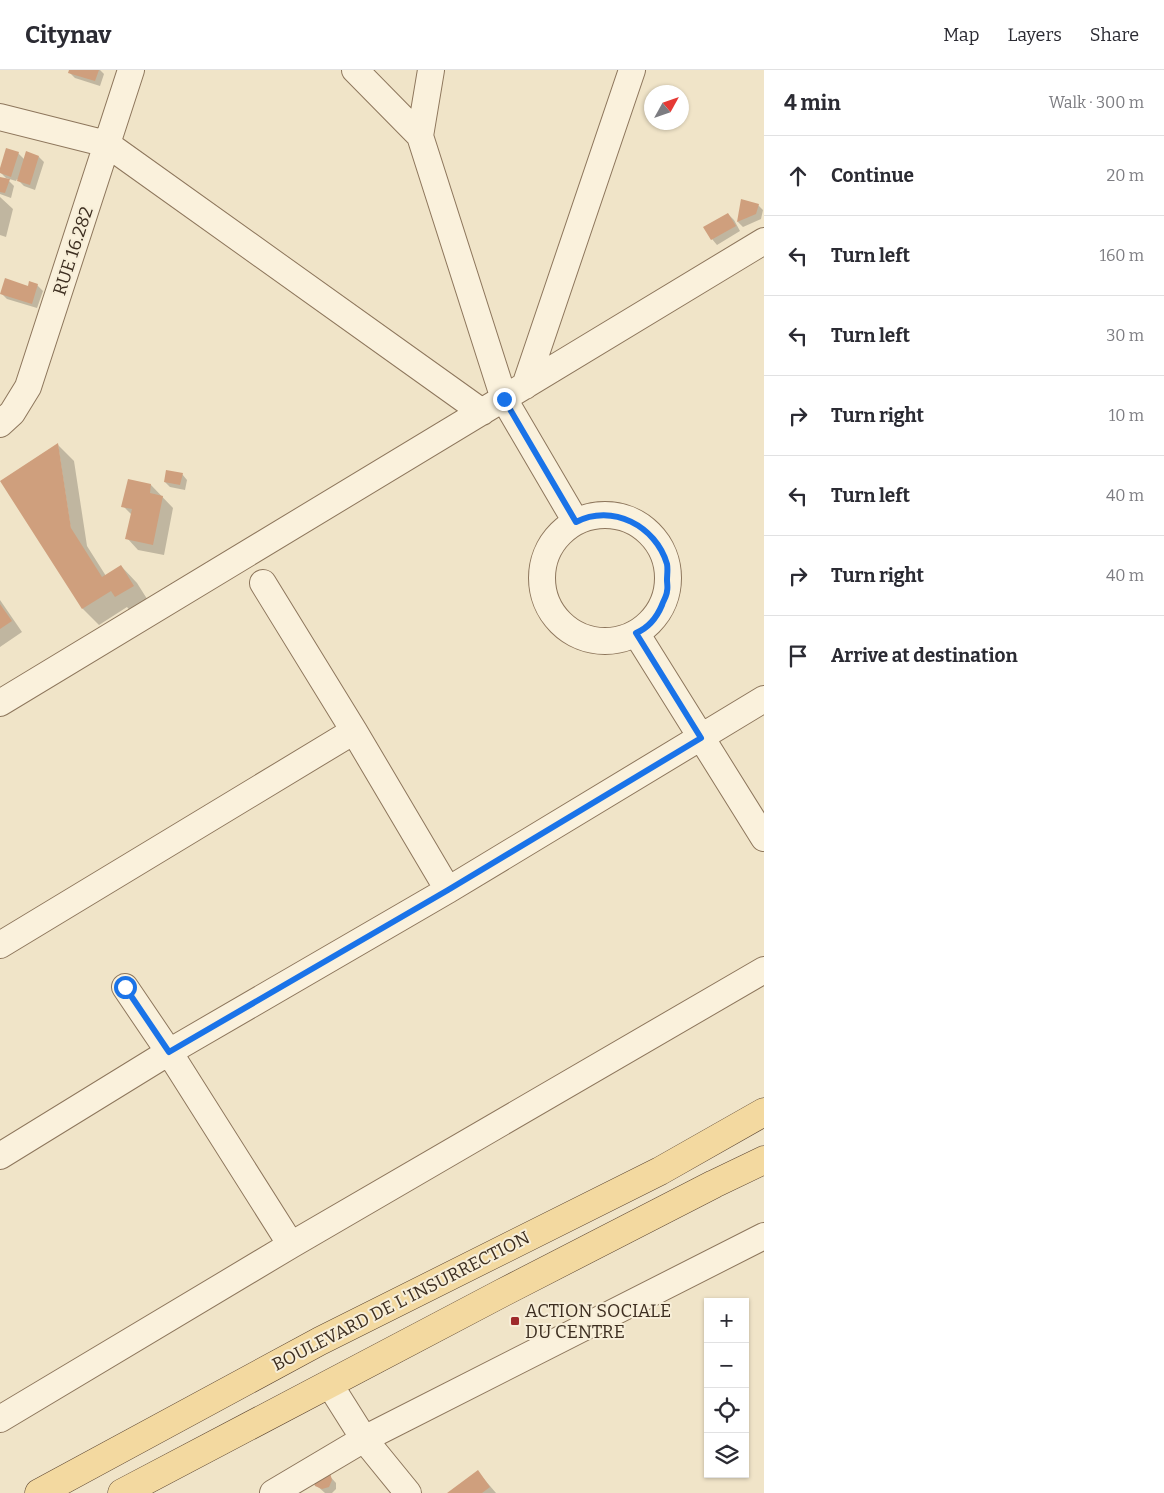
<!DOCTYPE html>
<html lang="en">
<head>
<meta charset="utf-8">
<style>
  :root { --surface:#fff; --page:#f2f2f3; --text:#2b2b33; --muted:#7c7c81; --line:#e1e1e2 }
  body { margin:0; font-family:Bitter,serif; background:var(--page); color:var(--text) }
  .controls { position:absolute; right:15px; bottom:15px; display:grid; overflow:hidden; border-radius:0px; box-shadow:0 1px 4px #0004 }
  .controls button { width:45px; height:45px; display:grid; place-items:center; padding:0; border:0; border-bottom:1px solid var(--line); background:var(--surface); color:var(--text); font:25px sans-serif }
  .compass { position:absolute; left:644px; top:15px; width:45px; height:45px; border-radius:50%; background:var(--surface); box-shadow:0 1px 4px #0004; rotate:50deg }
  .stop { position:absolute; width:15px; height:15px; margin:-11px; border:4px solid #1a73e8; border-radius:50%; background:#fff }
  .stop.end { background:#1a73e8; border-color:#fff; box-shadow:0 1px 5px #0008 }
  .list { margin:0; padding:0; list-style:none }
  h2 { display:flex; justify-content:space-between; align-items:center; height:65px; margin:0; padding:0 20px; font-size:21px }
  h2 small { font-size:16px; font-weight:400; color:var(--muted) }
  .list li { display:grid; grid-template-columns:32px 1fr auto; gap:15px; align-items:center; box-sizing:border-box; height:80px; padding:0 20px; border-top:1px solid var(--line) }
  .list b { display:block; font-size:19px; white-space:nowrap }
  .list em { font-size:16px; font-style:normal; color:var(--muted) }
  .icon { flex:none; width:28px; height:28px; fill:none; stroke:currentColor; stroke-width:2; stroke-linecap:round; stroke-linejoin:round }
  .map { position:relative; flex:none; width:764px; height:1423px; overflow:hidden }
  header { display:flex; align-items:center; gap:30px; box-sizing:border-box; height:70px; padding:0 25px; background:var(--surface); border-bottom:1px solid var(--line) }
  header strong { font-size:24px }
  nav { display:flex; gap:28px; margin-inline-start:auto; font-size:18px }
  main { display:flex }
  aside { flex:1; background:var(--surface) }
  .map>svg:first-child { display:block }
  .shadow { fill:#0003 }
  .building { fill:#cf9f7d }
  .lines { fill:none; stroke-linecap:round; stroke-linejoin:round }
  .minor-casing { stroke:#8d765c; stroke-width:28 }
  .primary-casing { stroke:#5b4430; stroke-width:29 }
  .minor { stroke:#faf1dc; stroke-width:26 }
  .primary { stroke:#f3d9a0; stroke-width:28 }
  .route { stroke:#1a73e8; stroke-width:6 }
  .poi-dot { fill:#9e2a2b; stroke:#f7eed8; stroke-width:2 }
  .labels { text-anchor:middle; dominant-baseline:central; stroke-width:4; stroke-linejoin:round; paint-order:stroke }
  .street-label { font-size:18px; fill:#3d2e20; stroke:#f7eed8 }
  .poi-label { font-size:18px; fill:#3d2e20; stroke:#f7eed8; text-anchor:start }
</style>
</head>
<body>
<header>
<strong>Citynav</strong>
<nav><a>Map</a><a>Layers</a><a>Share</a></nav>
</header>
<main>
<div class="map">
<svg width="764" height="1423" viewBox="0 0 764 1423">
  <rect width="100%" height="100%" fill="#f0e4c8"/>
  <!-- shadow -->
  <path class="shadow" d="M70,0H100L104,4L100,16L75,8L69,2Z
    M18,83L25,90L39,87L44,92L35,120L24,116L17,109L16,111L6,108L14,116L11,128L0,124V108L8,110L0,102Z
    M0,127L13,139L6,167L0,165Z
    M742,131L758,135L763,140L761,149L743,157L738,152Z
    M728,144L734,150L740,161L717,175L712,169Z
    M37,215L43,221L37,238L7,229L2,224Z
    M58,375L74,391L87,476L106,506L121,496L137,513L149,532L132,543L127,537L99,555L83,539Z
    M182,404L187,410L185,420L170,417L165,412Z
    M129,411L151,415L173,438L164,485L138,480L127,468L132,445L123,436Z
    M0,530L22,562L0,577Z
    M326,1402L336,1413V1419L332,1423H325L316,1415Z
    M478,1402L496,1423H450Z"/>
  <!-- building -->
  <path class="building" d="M69,0H99L95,11L68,3Z
    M6,78L19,82L11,107L0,103V98Z
    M26,81L39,86L30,115L17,111Z
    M0,107L10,109L5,123L0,122Z
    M741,129L759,134L756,144L737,152Z
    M728,143L736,156L711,170L703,157Z
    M5,208L28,216L29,211L38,214L32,234L0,224Z
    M58,373L71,458L102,507L121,495L134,516L115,527L111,521L82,539L0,411Z
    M166,400L183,403L180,415L164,412Z
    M128,409L151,414L150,423L163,426L153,475L125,469L132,439L121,437Z
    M0,534L12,551L0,559Z
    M478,1400L490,1417L482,1423H447Z
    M330,1403L332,1410L329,1417L322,1419L315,1416L314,1413Z"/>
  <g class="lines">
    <!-- minor casing -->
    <g class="minor-casing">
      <path id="minor" d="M355,0L420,66L504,329L576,452
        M0,47L107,74L482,342
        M420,66L431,0
        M525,316L632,0
        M0,354L12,343L28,317L131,0
        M542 508a63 63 0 1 1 126 0a63 63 0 1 1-126 0Z
        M263,513L354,661L448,820
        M636,563L764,768
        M0,633L764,171
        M0,875L354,661
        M125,917L169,982L291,1175
        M0,1086L169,982L448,820L764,629
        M330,1315L364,1369L408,1423
        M0,1349L291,1175L764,900
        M273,1423L364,1369L764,1166"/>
    </g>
    <!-- primary casing -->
    <g class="primary-casing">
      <path id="primary" d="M39,1423L320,1271L660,1101L764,1042
        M122,1423L502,1223L714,1114L764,1090"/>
    </g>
    <!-- minor -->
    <use href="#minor" class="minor"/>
    <!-- primary -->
    <use href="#primary" class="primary"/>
  </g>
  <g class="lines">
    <!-- route -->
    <path class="route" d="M125,917L169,982L448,820L701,668L636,563C648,558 657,547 662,535C663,531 667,526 667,521C668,518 667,513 667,510C667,505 668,499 667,494C656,456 612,433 576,452L504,329"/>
  </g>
  <!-- markers -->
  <rect class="poi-dot" x="510" y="1246" width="10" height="10" rx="2.5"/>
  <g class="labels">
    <!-- street labels -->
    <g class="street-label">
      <text transform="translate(73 181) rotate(-72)">RUE 16.282</text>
      <text transform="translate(401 1231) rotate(-27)">BOULEVARD DE L'INSURRECTION</text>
    </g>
    <!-- poi labels -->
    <g class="poi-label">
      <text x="525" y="1241">ACTION SOCIALE<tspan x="525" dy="21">DU CENTRE</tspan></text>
    </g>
  </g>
</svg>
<div class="controls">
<button>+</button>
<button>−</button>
<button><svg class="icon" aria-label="locate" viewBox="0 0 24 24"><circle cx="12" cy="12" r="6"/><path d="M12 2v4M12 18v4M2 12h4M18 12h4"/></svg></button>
<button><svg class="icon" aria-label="layers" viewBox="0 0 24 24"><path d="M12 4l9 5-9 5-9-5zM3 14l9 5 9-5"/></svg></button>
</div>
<svg class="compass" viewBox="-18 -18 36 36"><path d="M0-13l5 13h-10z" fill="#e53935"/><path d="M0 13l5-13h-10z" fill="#7c7c81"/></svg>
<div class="stop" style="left:125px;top:917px"></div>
<div class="stop end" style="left:504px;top:329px"></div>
</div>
<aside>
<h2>4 min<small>Walk · 300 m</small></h2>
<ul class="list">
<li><svg class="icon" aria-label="ahead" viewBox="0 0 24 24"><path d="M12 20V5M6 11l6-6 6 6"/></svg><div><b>Continue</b></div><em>20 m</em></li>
<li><svg class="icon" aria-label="left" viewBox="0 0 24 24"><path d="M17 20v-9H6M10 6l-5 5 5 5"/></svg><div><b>Turn left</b></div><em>160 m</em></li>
<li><svg class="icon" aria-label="left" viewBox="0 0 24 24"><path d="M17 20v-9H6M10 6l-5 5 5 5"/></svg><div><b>Turn left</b></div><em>30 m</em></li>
<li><svg class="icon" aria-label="right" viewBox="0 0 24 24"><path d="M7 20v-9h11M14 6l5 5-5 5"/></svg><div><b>Turn right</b></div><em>10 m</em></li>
<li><svg class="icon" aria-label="left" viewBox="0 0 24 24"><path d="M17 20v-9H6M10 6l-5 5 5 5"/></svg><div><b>Turn left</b></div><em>40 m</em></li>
<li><svg class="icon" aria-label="right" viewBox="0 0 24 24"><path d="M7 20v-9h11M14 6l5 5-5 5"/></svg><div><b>Turn right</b></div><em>40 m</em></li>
<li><svg class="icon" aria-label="arrive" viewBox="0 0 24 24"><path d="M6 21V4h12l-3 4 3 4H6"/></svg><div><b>Arrive at destination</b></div></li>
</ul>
</aside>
</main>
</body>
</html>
